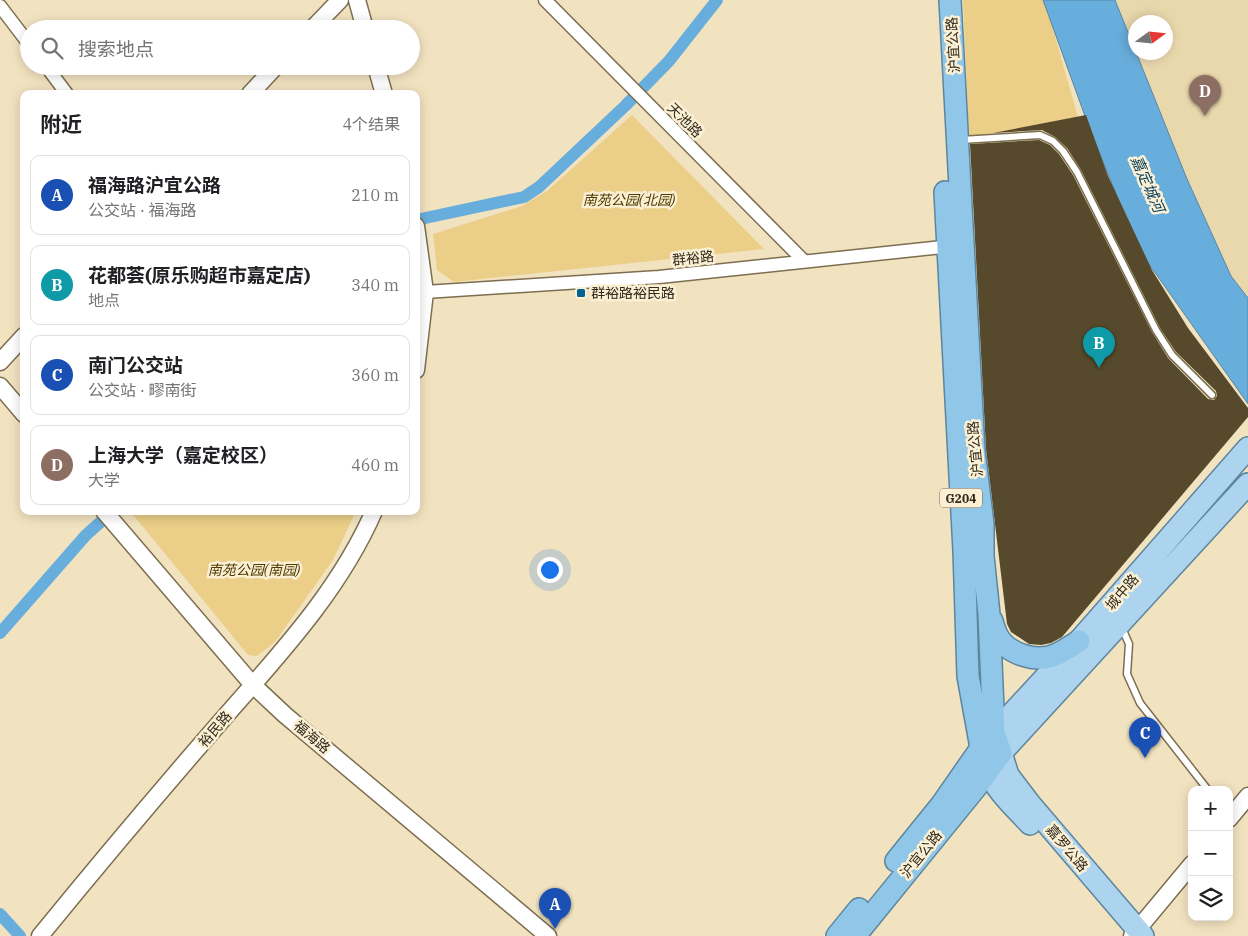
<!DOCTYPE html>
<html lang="zh">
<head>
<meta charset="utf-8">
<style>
  :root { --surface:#fff; --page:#f2f2f2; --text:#202124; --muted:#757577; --line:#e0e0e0; --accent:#111827 }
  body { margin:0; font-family:"IBM Plex Serif","Noto Sans SC",serif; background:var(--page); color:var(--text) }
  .controls { position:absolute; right:15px; bottom:15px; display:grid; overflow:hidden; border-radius:10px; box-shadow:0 2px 12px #0003 }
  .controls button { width:45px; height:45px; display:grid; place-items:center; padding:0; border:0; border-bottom:1px solid var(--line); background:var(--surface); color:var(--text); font:25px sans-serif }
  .compass { position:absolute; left:1128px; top:15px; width:45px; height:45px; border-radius:50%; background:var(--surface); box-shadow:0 2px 12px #0003; rotate:75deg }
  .you { position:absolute; left:549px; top:569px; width:18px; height:18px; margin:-12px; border:4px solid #fff; border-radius:50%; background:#1a73e8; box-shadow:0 0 0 8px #1a73e833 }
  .badge { display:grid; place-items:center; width:32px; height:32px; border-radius:50%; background:var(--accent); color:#fff; font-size:16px; font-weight:700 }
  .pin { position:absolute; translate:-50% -41px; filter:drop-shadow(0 1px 2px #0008) }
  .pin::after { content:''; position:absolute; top:26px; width:18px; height:15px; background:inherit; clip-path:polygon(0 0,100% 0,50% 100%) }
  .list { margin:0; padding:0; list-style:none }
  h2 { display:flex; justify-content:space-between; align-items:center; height:65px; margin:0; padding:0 20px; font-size:21px }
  h2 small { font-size:16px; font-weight:400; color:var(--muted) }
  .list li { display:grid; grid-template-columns:32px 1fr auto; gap:15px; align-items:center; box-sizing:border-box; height:80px; margin:0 10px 10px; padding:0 10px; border:1px solid var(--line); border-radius:10px }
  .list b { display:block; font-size:19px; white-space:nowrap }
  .list p { margin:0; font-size:16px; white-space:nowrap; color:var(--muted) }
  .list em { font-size:16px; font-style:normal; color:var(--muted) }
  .icon { flex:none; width:28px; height:28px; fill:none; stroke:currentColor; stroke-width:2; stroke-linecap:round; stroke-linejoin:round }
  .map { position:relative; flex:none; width:1248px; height:936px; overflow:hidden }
  .search { position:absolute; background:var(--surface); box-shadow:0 2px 12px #0003; left:20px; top:20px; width:400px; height:55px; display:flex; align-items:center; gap:12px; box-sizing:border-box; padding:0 18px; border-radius:28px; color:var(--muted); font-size:19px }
  .panel { position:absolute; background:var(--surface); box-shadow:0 2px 12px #0003; left:20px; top:90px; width:400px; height:425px; border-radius:10px }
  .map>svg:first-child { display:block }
  .built { fill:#ead8ad }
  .green { fill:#ebce87 }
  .water { fill:#68aedd; stroke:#5786a3 }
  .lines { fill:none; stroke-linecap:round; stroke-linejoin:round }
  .canal { stroke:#68aedd; stroke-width:12 }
  .building { fill:#574a2c }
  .service-casing { stroke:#7c6e4f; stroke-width:9 }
  .minor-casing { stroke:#7c6e4f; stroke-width:15 }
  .tertiary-casing { stroke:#7c6e4f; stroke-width:19 }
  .primary-casing { stroke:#5d869e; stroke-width:24 }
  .trunk-casing { stroke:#5d869e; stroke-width:24 }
  .service { stroke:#fff; stroke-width:6 }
  .minor { stroke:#fff; stroke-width:12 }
  .tertiary { stroke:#fff; stroke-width:16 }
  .primary { stroke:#acd4ee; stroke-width:21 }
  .trunk { stroke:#90c6e8; stroke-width:21 }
  .poi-dot { fill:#006493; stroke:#fcf0d4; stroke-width:2 }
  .labels { text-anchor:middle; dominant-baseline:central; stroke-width:5; stroke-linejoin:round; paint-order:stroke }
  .shield { fill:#fcf0d4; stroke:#6d6554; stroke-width:1 }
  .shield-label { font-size:12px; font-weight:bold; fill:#302a1d }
  .street-label { font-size:14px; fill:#302a1d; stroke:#fcf0d4 }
  .park-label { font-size:14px; font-style:italic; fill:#503b00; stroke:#fcf0d4 }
  .poi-label { font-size:14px; fill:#302a1d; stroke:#fcf0d4; text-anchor:start }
  .water-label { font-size:15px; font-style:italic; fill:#003c5b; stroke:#fcf0d4 }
</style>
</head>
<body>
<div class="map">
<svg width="1248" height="936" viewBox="0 0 1248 936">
  <rect width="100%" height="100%" fill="#f2e3c0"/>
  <!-- built -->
  <path class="built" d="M1115,0H1248V298L1231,276L1187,179L1136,53L1166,52V22H1136L1135,51Z"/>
  <!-- green -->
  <path class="green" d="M963,0H1043L1052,26L1078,117L969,138Z
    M632,115L764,249L454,282L437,270L433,234L522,206L547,191Z
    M130,511H356L333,560L275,642L257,656L248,655Z"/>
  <!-- water -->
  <path class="water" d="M1043,0H1115L1187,179L1231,276L1248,298V404L1139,250L1090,130Z"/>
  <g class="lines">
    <!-- canal -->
    <path class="canal" d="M416,220L524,197L539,187L625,106L669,61L717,0
      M0,633L86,535L113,511
      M0,914L20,936"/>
  </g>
  <!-- building -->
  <path class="building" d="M1086,115L1108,176L1152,270L1188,328L1248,408V417L1062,637L1051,643L1041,645L1029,644L1011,632L1007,624L986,449L970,144L1039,140L1050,145L1059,154L1073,175L1152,332L1168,358L1208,399L1214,400L1217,396L1216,391L1176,352L1160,328L1081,170L1067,148L1055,137L1042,130L993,133Z"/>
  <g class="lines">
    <!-- service casing -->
    <g class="service-casing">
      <path id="service" d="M961,140L1040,135L1053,141L1063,151L1077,172L1156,330L1172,355L1212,395
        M1122,628L1129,644L1127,674L1140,703L1208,790"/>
    </g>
    <!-- minor casing -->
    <g class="minor-casing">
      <path id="minor" d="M545,0L804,261
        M0,6L29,44
        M46,66L67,94
        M425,292L659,277L952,246"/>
    </g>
    <!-- tertiary casing -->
    <g class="tertiary-casing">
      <path id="tertiary" d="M357,0L365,29
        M312,29L340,0
        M376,66L384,94
        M250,94L276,66
        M416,226L425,292L416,370
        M0,362L24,336
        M0,386L24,414
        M104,511L253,685L285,715L548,936
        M1229,819L1248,796
        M40,936C98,865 156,796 216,727C274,660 338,594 374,511
        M1132,936L1192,864"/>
    </g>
    <!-- primary casing -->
    <g class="primary-casing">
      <path id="primary" d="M994,733L1079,641L1248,448
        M983,756C991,787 1009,801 1030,824
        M1143,936L1030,804L1008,775L1001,753L1248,484"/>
    </g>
    <!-- trunk casing -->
    <g class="trunk-casing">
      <path id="trunk" d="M992,621C993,625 995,631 997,635C1007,654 1036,663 1055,655C1063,652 1071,646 1079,641
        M896,861L942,804L981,748L968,676L964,551L945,192
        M837,936L859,909
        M855,936L977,786L1001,753L994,733L989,614L983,556V524L974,450L950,0"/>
    </g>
    <!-- service -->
    <use href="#service" class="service"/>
    <!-- minor -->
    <use href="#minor" class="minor"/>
    <!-- tertiary -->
    <use href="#tertiary" class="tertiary"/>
    <!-- primary -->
    <use href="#primary" class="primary"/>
    <!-- trunk -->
    <use href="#trunk" class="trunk"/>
  </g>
  <!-- markers -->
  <rect class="poi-dot" x="576" y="288" width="10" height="10" rx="2.5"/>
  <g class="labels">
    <!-- shield labels -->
    <rect class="shield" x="940" y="488.5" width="42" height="19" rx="4"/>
    <g class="shield-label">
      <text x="961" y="498">G204</text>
    </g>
    <!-- street labels -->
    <g class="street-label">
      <text transform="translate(953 45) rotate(-93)">沪宜公路</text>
      <text transform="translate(685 120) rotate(45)">天池路</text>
      <text transform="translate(693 258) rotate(-6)">群裕路</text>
      <text transform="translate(975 449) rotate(-95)">沪宜公路</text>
      <text transform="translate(1122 592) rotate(-49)">城中路</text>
      <text transform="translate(215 729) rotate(-49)">裕民路</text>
      <text transform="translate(312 737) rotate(40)">福海路</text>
      <text transform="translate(1067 848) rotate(50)">嘉罗公路</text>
      <text transform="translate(921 854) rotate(-51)">沪宜公路</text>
    </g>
    <!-- park labels -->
    <g class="park-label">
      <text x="629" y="200">南苑公园(北园)</text>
      <text x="254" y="570">南苑公园(南园)</text>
    </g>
    <!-- poi labels -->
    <g class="poi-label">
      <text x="591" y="293">群裕路裕民路</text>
    </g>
    <!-- water labels -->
    <g class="water-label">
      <text transform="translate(1148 184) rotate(66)">嘉定城河</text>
    </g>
  </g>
</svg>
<div class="controls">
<button>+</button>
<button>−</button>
<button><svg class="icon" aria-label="layers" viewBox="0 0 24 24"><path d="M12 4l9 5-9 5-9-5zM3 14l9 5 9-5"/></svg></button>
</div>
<svg class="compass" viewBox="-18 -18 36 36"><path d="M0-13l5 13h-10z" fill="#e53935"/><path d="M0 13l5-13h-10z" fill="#757577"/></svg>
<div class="you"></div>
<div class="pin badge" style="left:555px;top:929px;background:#1a4fb4">A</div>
<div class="pin badge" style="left:1099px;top:368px;background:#0f9aa8">B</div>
<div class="pin badge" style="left:1145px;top:758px;background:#1a4fb4">C</div>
<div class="pin badge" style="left:1205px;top:116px;background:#8d6e63">D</div>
<div class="search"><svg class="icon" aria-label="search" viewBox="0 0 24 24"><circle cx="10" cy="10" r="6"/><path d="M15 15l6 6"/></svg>搜索地点</div>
<section class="panel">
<h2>附近<small>4个结果</small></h2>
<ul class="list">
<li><span class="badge" style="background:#1a4fb4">A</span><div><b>福海路沪宜公路</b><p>公交站 · 福海路</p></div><em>210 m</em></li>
<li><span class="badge" style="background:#0f9aa8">B</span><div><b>花都荟(原乐购超市嘉定店)</b><p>地点</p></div><em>340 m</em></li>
<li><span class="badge" style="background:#1a4fb4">C</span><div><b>南门公交站</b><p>公交站 · 疁南街</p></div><em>360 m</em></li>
<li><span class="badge" style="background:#8d6e63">D</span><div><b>上海大学（嘉定校区）</b><p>大学</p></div><em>460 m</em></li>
</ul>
</section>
</div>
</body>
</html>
